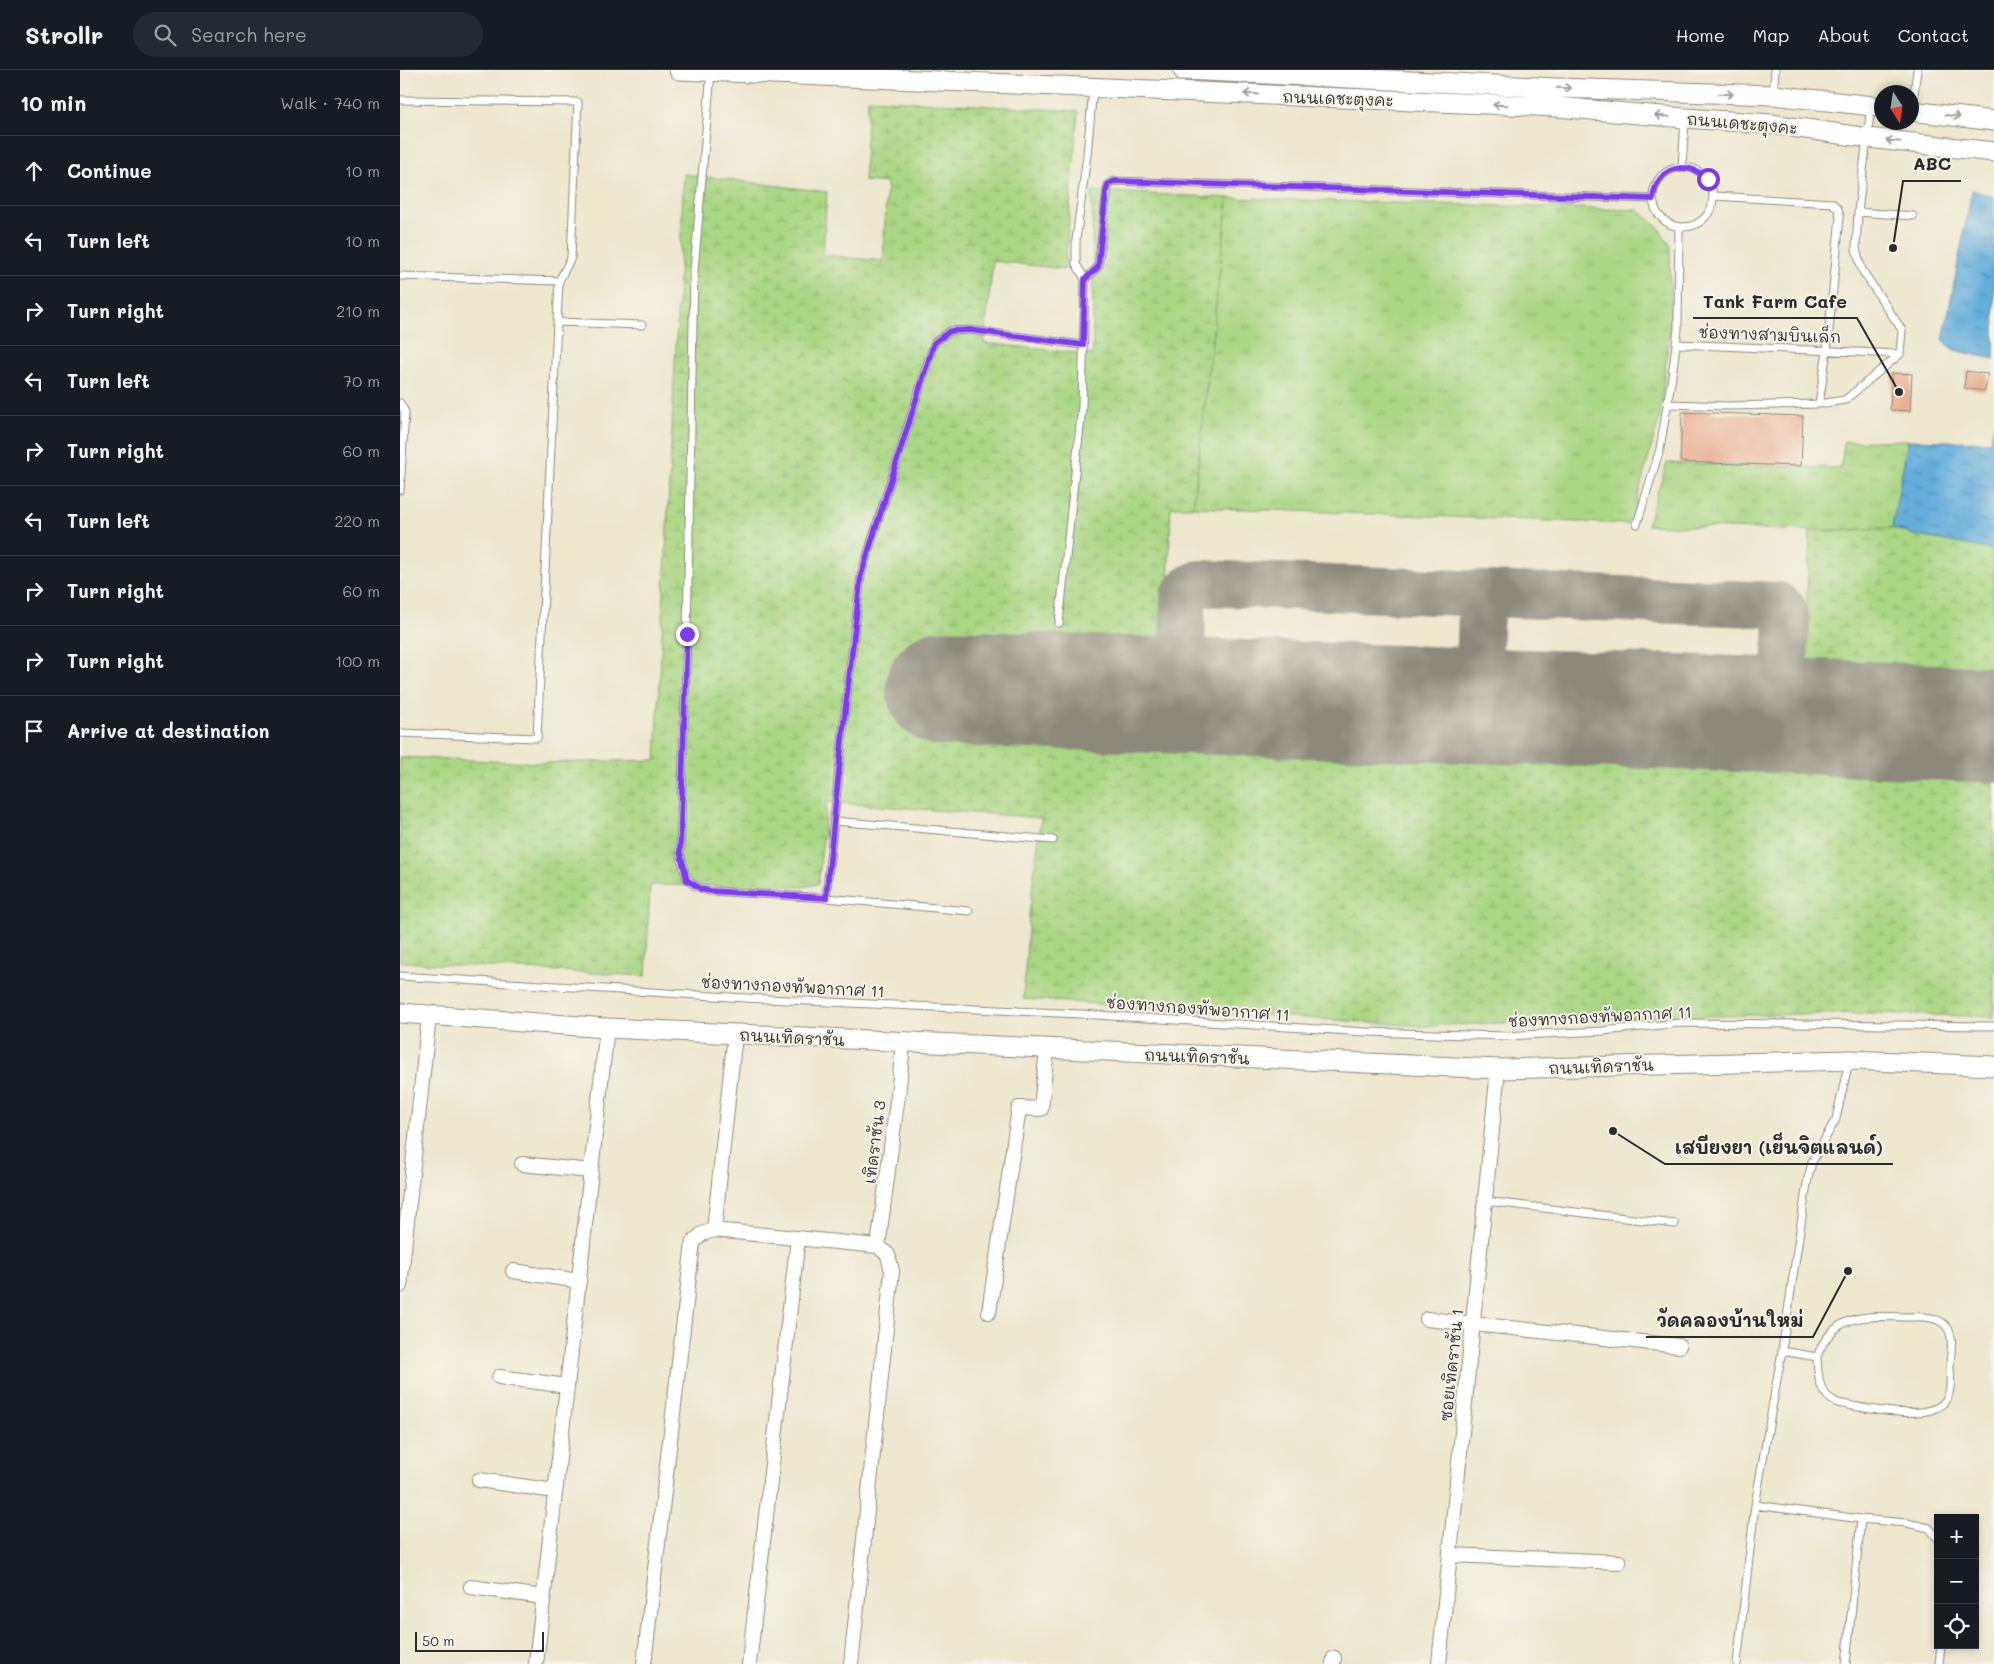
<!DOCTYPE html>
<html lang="en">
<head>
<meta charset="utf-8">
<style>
  :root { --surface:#171b24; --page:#242831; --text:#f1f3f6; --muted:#9ea1a6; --line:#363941 }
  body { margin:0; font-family:Mali,"Playpen Sans Thai",sans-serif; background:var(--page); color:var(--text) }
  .controls { position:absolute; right:15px; bottom:15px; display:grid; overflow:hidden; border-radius:0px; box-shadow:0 2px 8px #0003 }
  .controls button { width:45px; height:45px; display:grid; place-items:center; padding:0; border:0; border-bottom:1px solid var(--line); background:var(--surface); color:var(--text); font:25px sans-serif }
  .compass { position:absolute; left:1474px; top:15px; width:45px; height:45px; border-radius:50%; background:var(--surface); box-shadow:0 2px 8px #0003; rotate:168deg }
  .scale { position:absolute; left:15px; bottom:12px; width:129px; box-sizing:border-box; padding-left:5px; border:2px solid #2b2b2b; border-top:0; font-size:14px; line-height:18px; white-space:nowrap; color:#2b2b2b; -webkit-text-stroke:4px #f7f3e8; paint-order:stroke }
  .stop { position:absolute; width:15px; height:15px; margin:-11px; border:4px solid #7c3aed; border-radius:50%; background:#fff }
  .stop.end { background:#7c3aed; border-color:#fff; box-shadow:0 1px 5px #0008 }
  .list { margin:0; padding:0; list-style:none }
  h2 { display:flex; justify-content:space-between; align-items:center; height:65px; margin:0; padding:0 20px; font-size:21px }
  h2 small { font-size:16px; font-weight:400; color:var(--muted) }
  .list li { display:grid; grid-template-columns:32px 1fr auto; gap:15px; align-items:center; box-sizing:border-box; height:70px; padding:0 20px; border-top:1px solid var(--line) }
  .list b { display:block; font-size:19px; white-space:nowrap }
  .list em { font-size:16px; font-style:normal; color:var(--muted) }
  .icon { flex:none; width:28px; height:28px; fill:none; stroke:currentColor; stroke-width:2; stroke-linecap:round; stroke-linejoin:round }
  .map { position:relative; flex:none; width:1594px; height:1594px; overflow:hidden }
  header { display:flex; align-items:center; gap:30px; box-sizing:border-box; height:70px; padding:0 25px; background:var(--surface); border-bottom:1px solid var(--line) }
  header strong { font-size:24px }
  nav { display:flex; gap:28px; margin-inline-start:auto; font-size:18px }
  .search { width:350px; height:45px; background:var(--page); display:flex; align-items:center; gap:12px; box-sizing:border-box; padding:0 18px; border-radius:28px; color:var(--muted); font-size:19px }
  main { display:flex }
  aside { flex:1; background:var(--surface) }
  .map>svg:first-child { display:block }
  .grass { fill:url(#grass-tufts); stroke:#6a8158 }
  .wetland { fill:url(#wetland-marsh); stroke:#6a8158 }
  .water { fill:url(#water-ripples); stroke:#476c83 }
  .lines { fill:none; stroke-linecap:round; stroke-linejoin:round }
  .taxiway { stroke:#8c897c; stroke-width:46 }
  .runway { stroke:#8c897c; stroke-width:116 }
  .building { fill:#e9ab8d }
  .lane-casing { stroke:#8c897c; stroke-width:9 }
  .street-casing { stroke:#8c897c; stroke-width:16 }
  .secondary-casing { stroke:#8c897c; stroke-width:21 }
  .lane { stroke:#fff; stroke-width:7 }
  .street { stroke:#fff; stroke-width:14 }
  .secondary { stroke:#fff; stroke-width:19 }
  .oneway { stroke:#a0a0a0 }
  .route { stroke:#7c3aed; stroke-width:6 }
  .labels { text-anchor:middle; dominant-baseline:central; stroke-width:4; stroke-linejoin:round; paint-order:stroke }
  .street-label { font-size:16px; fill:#2b2b2b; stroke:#f7f3e8 }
  .leader { fill:none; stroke:#2b2b2b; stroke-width:2 }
  .callout-dot { fill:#2b2b2b; stroke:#f7f3e8; stroke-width:2 }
  .callout-label { font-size:18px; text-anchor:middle; font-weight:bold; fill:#2b2b2b; stroke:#f7f3e8; stroke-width:4; stroke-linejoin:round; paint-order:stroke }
</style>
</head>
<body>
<header>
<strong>Strollr</strong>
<div class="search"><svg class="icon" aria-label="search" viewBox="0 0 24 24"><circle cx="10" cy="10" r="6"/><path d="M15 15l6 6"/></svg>Search here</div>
<nav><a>Home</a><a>Map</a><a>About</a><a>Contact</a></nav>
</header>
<main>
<aside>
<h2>10 min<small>Walk · 740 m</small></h2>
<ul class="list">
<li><svg class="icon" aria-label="ahead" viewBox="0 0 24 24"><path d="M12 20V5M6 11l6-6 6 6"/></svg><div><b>Continue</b></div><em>10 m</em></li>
<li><svg class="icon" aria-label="left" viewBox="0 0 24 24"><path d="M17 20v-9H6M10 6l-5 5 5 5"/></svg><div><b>Turn left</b></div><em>10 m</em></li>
<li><svg class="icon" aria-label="right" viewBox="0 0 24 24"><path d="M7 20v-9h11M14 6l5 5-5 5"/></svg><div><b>Turn right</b></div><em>210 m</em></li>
<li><svg class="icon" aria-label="left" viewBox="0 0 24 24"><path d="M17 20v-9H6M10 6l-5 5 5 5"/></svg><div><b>Turn left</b></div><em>70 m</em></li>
<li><svg class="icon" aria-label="right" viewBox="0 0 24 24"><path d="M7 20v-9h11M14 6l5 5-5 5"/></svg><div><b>Turn right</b></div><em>60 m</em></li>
<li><svg class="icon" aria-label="left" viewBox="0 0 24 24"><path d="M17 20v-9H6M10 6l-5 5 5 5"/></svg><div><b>Turn left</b></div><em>220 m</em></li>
<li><svg class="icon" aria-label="right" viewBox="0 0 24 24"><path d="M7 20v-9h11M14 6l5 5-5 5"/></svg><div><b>Turn right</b></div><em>60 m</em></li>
<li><svg class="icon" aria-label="right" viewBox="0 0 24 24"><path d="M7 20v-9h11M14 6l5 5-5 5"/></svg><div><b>Turn right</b></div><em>100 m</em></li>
<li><svg class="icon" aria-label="arrive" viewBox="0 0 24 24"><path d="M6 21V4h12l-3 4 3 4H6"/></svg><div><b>Arrive at destination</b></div></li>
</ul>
</aside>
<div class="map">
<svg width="1594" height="1594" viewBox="0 0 1594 1594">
  <defs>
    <pattern id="grass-tufts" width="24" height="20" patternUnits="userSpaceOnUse" patternTransform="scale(1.25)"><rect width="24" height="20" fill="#aad784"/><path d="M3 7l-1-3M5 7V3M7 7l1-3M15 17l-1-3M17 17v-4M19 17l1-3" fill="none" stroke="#92b972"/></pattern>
    <pattern id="wetland-marsh" width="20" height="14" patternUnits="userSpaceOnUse" patternTransform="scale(1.25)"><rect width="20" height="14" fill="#aad784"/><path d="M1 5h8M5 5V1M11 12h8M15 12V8" fill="none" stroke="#92b972"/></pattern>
    <pattern id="water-ripples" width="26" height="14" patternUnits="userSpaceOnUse" patternTransform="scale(1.25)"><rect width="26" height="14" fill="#63aedb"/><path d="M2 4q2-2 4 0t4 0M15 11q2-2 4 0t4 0" fill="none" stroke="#528eb2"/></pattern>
  </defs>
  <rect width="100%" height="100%" fill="#f7f3e8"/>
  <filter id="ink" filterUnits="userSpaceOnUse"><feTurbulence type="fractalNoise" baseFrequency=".02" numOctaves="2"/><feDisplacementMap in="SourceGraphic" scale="10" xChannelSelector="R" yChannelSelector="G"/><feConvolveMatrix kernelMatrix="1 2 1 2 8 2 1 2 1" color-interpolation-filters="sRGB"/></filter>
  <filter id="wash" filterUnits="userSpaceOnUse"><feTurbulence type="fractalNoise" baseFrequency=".0096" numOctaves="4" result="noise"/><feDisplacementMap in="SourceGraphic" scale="20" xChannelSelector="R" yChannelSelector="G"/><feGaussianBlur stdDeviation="1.12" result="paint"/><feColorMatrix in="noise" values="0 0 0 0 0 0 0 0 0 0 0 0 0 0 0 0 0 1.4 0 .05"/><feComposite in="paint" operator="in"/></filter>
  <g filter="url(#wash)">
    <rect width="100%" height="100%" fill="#ede7cd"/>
    <!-- grass -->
    <path class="grass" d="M828,128L1238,140L1259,158L1270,175L1271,246L1260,346L1230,454L793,437Z
      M1508,370L1492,458L1410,461L1247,455L1267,393L1441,398L1444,372Z"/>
    <!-- wetland -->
    <path class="wetland" d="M468,29L678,41L665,199L593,191L584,273L693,285L692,121L828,128L793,437H771L765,594L536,587L532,649L1594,686V947L1475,943L1259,947L1022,956L623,929L629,845L641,748L427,732L418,814L403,817L250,815L246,906L0,892V687L141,693L256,690L284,104L427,122L423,185L483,191L487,113L464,111Z
      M1492,458L1514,465L1594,480V623L1403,617L1410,461Z"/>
    <!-- water -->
    <path class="water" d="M1572,120L1594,127V289L1554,280L1543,270Z
      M1594,354V480L1514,465L1492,458L1508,370L1590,372Z"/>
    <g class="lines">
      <!-- taxiway -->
      <path class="taxiway" d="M763,625L780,611L782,606L783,526L790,517L800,513L1378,535L1384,540L1387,551L1383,620L1386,633L1398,646
        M1065,635L1078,619L1081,541L1092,524"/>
      <!-- runway -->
      <path class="runway" d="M544,618L1398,646L1594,655"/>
    </g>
    <g id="blocks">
      <!-- building -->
      <path class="building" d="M1566,301L1588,304L1585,321L1564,318Z
        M1492,303L1512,304L1510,341L1490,340Z
        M1282,342L1403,346L1401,396L1280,392Z"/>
    </g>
  </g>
  <g filter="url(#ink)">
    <use href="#blocks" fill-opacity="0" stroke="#8c897c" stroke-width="1"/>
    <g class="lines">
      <!-- lane casing -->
      <g class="lane-casing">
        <path id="lane" d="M311,2L294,201L287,564L280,782C285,805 285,816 310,821L426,828L444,651L461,505L534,273L550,261L570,260L683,275
          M1373,25L1375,0
          M0,30L178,32L171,188L159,211L137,668L0,663
          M1512,41L1517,0
          M1253 127a30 30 0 1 1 60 0a30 30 0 1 1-60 0Z
          M1282,97L1285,49
          M1314,126L1432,133L1438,139L1440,147L1427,280L1419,334
          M1458,142L1513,146
          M0,206L159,211
          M685,209L676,194V170L687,85L693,18
          M157,252L242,255
          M1277,274L1500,284L1502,260L1462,200L1456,179L1458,142L1471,36
          M0,333L5,342L0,420
          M1268,334L1328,336L1419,334L1445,330L1500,284
          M1237,454L1260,379L1272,306L1278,259L1279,157
          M659,553L682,337L685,209L698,197L708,114L715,111L1253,129
          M434,751L653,770
          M426,828L569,841
          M0,906L345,928L680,944L966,962L1105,966L1203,961L1281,953L1594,956
          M1085,1131L1275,1154
          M1382,1281L1417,1287C1418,1306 1418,1325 1438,1333C1461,1337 1534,1355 1547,1328C1552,1320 1550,1304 1550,1294C1551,1282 1555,1263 1544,1254C1533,1245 1519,1247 1504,1247C1464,1246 1433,1243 1417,1287
          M1355,1435L1461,1449L1507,1453L1529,1458L1538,1469
          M1337,1594L1355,1435L1382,1281L1407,1113L1412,1092L1436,1049L1449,991
          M1446,1594L1461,1449
          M1539,1594L1541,1575"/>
      </g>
      <!-- street casing -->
      <g class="street-casing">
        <path id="street" d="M122,1094L191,1101
          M314,1160L335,964
          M478,1176L499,1017L503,973
          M113,1201L179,1211
          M0,1216L29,946
          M589,1242L619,1038L641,1039L647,979
          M1027,1249L1279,1276
          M99,1307L167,1316
          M79,1410L155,1421
          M1050,1485L1219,1492
          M71,1517L143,1527
          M136,1594L207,958
          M244,1594L293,1172L302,1164L314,1160L478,1176L488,1185L492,1201L451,1594
          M349,1594L398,1168
          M933,1594L934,1588
          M1039,1594L1098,999"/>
      </g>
      <!-- secondary casing -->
      <g class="secondary-casing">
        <path id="secondary" d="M279,0L1157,37L1285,48L1371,54L1468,68L1594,82
          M783,0L1157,18L1373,25L1482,37
          M1512,41L1594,51
          M0,943L207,958L1098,999L1450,990L1594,996"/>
      </g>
      <!-- lane -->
      <use href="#lane" class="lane"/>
      <!-- street -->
      <use href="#street" class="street"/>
      <!-- secondary -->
      <use href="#secondary" class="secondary"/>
    </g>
    <!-- one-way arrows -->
    <defs><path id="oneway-shaft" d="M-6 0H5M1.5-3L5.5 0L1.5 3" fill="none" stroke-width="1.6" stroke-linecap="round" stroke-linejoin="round" transform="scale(1.25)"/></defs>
    <g class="oneway">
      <use href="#oneway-shaft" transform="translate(1164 18) rotate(2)"/>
      <use href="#oneway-shaft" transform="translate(851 24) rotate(-178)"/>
      <use href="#oneway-shaft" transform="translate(1326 24) rotate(2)"/>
      <use href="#oneway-shaft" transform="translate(1100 35) rotate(-178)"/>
      <use href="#oneway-shaft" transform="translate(1262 46) rotate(-175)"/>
      <use href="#oneway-shaft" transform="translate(1553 46) rotate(7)"/>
      <use href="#oneway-shaft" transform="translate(1493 71) rotate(-174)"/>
    </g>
  </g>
  <g class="lines" filter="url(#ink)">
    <!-- route -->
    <path class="route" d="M287,564L280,782L287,810L301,819L310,821L426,828L444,651L461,505L534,273L550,261L570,260L683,275L685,209L698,197L706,123L708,114L715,111L1253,129C1256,98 1285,88 1308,109"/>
  </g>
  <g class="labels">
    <!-- street labels -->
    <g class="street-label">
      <text transform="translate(938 28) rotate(2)">ถนนเดชะตุงคะ</text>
      <text transform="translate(1342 53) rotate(5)">ถนนเดชะตุงคะ</text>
      <text transform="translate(1370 264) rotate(2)">ช่องทางสามบินเล็ก</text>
      <text transform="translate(393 916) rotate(3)">ช่องทางกองทัพอากาศ 11</text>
      <text transform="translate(798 938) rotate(4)">ช่องทางกองทัพอากาศ 11</text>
      <text transform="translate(1200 946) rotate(-3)">ช่องทางกองทัพอากาศ 11</text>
      <text transform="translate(392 967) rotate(3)">ถนนเทิดราชัน</text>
      <text transform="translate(797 986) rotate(2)">ถนนเทิดราชัน</text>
      <text transform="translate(1201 996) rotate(-2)">ถนนเทิดราชัน</text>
      <text transform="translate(474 1072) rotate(-83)">เทิดราชัน 3</text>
      <text transform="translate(1051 1295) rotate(-84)">ซอยเทิดราชัน 1</text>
    </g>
  </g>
  <!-- callouts -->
  <path class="leader" d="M1493 178L1503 111H1561M1499 322L1457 248H1293M1213 1061L1265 1094H1493M1448 1201L1413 1267H1246"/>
  <g class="callout-dot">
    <circle cx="1493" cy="178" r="5"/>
    <circle cx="1499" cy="322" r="5"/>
    <circle cx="1213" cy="1061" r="5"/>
    <circle cx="1448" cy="1201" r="5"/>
  </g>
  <g class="callout-label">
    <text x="1532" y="100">ABC</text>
    <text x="1375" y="238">Tank Farm Cafe</text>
    <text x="1379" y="1084">เสบียงยา (เย็นจิตแลนด์)</text>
    <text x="1330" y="1257">วัดคลองบ้านใหม่</text>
  </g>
</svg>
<div class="controls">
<button>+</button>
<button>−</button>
<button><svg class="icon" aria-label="locate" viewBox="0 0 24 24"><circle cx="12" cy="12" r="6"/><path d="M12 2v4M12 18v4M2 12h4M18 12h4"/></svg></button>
</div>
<svg class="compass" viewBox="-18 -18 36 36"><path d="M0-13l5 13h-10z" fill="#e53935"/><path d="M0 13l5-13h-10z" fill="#9ea1a6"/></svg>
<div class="scale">50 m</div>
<div class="stop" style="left:1308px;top:109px"></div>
<div class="stop end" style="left:287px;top:564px"></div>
</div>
</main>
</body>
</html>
